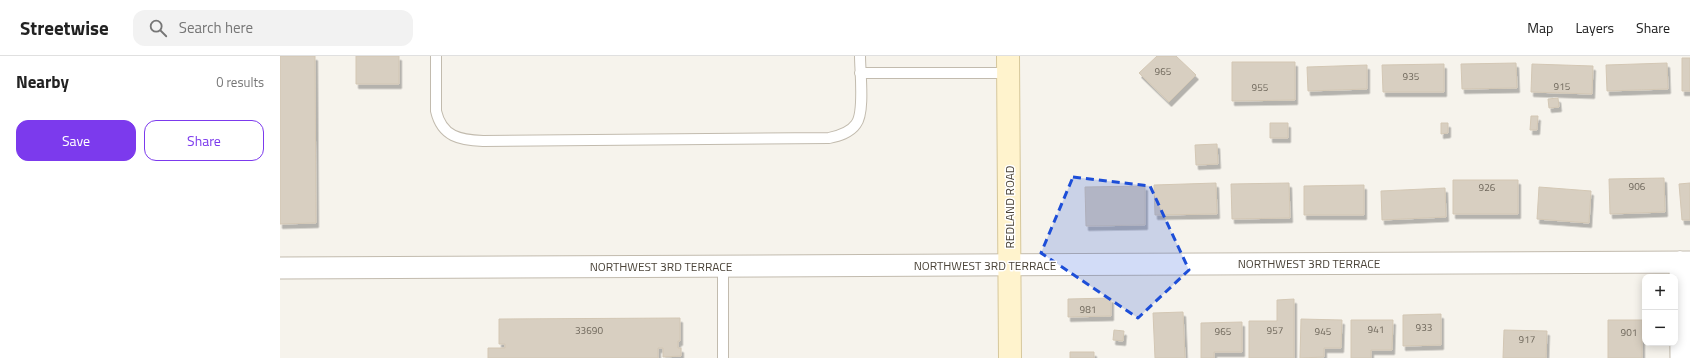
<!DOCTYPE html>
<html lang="en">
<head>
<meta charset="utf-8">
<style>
  :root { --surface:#fff; --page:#f2f2f2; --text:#222; --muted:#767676; --line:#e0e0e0; --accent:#7c3aed }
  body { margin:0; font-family:"Titillium Web",sans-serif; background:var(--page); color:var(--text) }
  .controls { position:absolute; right:12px; bottom:12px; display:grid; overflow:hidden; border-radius:8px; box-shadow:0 2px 10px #0003 }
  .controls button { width:36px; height:36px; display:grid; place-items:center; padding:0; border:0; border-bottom:1px solid var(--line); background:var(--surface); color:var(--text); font:20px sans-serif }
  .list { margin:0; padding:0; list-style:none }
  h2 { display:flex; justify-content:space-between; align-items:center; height:52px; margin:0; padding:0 16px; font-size:17px }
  h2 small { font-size:13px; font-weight:400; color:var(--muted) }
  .actions { display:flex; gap:8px; padding:12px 16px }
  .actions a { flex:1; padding:9px 0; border:1px solid var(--accent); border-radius:12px; text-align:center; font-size:14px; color:var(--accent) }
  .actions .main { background:var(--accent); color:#fff }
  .icon { flex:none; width:22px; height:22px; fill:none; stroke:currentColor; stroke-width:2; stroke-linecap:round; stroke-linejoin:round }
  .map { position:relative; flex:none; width:1410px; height:302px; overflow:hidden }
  header { display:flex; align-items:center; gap:24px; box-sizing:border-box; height:56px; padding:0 20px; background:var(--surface); border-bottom:1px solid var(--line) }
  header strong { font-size:19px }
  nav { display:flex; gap:22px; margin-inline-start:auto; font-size:14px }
  .search { width:280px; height:36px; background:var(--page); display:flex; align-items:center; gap:10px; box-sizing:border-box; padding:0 14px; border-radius:12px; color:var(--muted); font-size:15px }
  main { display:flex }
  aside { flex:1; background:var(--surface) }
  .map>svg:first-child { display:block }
  .building { fill:#d8cfc1; stroke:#d3c7b4; filter:url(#shadow) }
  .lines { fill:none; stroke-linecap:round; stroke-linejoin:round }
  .lane-casing { stroke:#c2bbae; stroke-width:12 }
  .street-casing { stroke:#c2bbae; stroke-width:23 }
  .secondary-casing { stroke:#d6c79b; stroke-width:24 }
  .lane { stroke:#fff; stroke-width:10 }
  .street { stroke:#fff; stroke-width:21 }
  .secondary { stroke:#fff3cd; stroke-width:22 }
  .marked { fill:#1d4ed8; fill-opacity:0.2; stroke:#1d4ed8; stroke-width:3; stroke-dasharray:8 5; stroke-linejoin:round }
  .labels { text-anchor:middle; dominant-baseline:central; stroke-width:3; stroke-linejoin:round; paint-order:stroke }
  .number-label { font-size:10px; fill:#6e675b }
  .street-label { font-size:12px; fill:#4b4439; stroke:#fff }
</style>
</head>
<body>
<header>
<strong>Streetwise</strong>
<div class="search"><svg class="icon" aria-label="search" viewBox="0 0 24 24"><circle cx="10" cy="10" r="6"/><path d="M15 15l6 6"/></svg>Search here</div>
<nav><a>Map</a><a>Layers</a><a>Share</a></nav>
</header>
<main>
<aside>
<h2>Nearby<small>0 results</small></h2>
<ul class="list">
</ul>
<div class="actions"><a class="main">Save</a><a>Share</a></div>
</aside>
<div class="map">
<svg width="1410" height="302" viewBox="0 0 1410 302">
  <defs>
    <filter id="shadow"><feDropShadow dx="2.5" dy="4.5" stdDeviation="0" flood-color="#0004"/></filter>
  </defs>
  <rect width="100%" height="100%" fill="#f6f3ec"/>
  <!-- building -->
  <path class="building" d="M0,0H35L36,167L0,168Z
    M76,0H119V28H76Z
    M877,0H896L916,19L889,46L859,17Z
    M1402,2H1410V35H1402Z
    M952,6H1015V44L952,45Z
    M1236,7L1237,32L1182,33L1181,8Z
    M1387,7L1388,33L1327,35L1326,9Z
    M1164,8V36H1103L1102,9Z
    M1252,8L1313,10L1312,38L1251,36Z
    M1087,9V33L1028,35L1027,11Z
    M1278,42L1279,51L1269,52L1268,43Z
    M1251,60H1258L1257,74H1250Z
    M990,67H1008V82H990Z
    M1161,67H1168V77L1161,78Z
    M937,88L938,108L916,109L915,89Z
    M1384,122L1385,156L1330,158L1329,123Z
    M1173,124H1238V158H1173Z
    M936,127L937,158L875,159L874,129Z
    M1009,127L1010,162L952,163L951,128Z
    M1410,127V164H1402L1399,128Z
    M1084,129V159H1024V130Z
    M865,130V169L806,170L805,131Z
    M1259,131L1311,135L1309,167L1257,163Z
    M1165,132L1166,161L1102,164L1101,135Z
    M831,242V260L788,261V243Z
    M1014,243V302H969V265H997V244Z
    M903,256L905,302H875L873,257Z
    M1161,258V289L1123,290V259Z
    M400,262V285H398V292H401V300L383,301V292H378V302H208V292H225V288H219V263Z
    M1021,263L1062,264L1061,292H1044V301L1020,302Z
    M1071,264H1113L1112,294H1091V302H1071Z
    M1328,264H1362V302H1328Z
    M962,266V296H934V302H921V267Z
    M834,274L844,275L843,285L833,284Z
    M1224,274L1267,275L1266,302H1223Z
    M790,296H814V302H790Z"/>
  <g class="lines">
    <!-- lane casing -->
    <g class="lane-casing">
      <path id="lane" d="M156,0V55C162,81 180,84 203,85L549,82C558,80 570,77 576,68C585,57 580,16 580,0
        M580,17H728
        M443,302V210"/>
    </g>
    <!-- street casing -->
    <g class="street-casing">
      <path id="street" d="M1400,206L1401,302
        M0,212L1410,206"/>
    </g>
    <!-- secondary casing -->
    <g class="secondary-casing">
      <path id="secondary" d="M728,0L730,302"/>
    </g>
    <!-- lane -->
    <use href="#lane" class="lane"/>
    <!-- street -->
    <use href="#street" class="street"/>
    <!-- secondary -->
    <use href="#secondary" class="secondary"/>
  </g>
  <!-- marked area -->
  <path class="marked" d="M793,121L870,130L909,214L858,262L761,197Z"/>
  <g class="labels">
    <!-- number labels -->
    <g class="number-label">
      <text x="883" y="15">965</text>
      <text x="1131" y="20">935</text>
      <text x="1282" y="30">915</text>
      <text x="980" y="31">955</text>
      <text x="1357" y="130">906</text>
      <text x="1207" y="131">926</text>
      <text x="808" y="253">981</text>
      <text x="1144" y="271">933</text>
      <text x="1096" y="273">941</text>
      <text x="309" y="274">33690</text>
      <text x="995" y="274">957</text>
      <text x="943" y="275">965</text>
      <text x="1043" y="275">945</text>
      <text x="1349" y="276">901</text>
      <text x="1247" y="283">917</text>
    </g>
    <!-- street labels -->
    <g class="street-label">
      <text transform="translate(729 151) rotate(-90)">REDLAND ROAD</text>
      <text x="1029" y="207">NORTHWEST 3RD TERRACE</text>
      <text x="705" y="209">NORTHWEST 3RD TERRACE</text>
      <text x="381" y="210">NORTHWEST 3RD TERRACE</text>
    </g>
  </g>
</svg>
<div class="controls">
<button>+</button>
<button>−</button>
</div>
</div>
</main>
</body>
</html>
